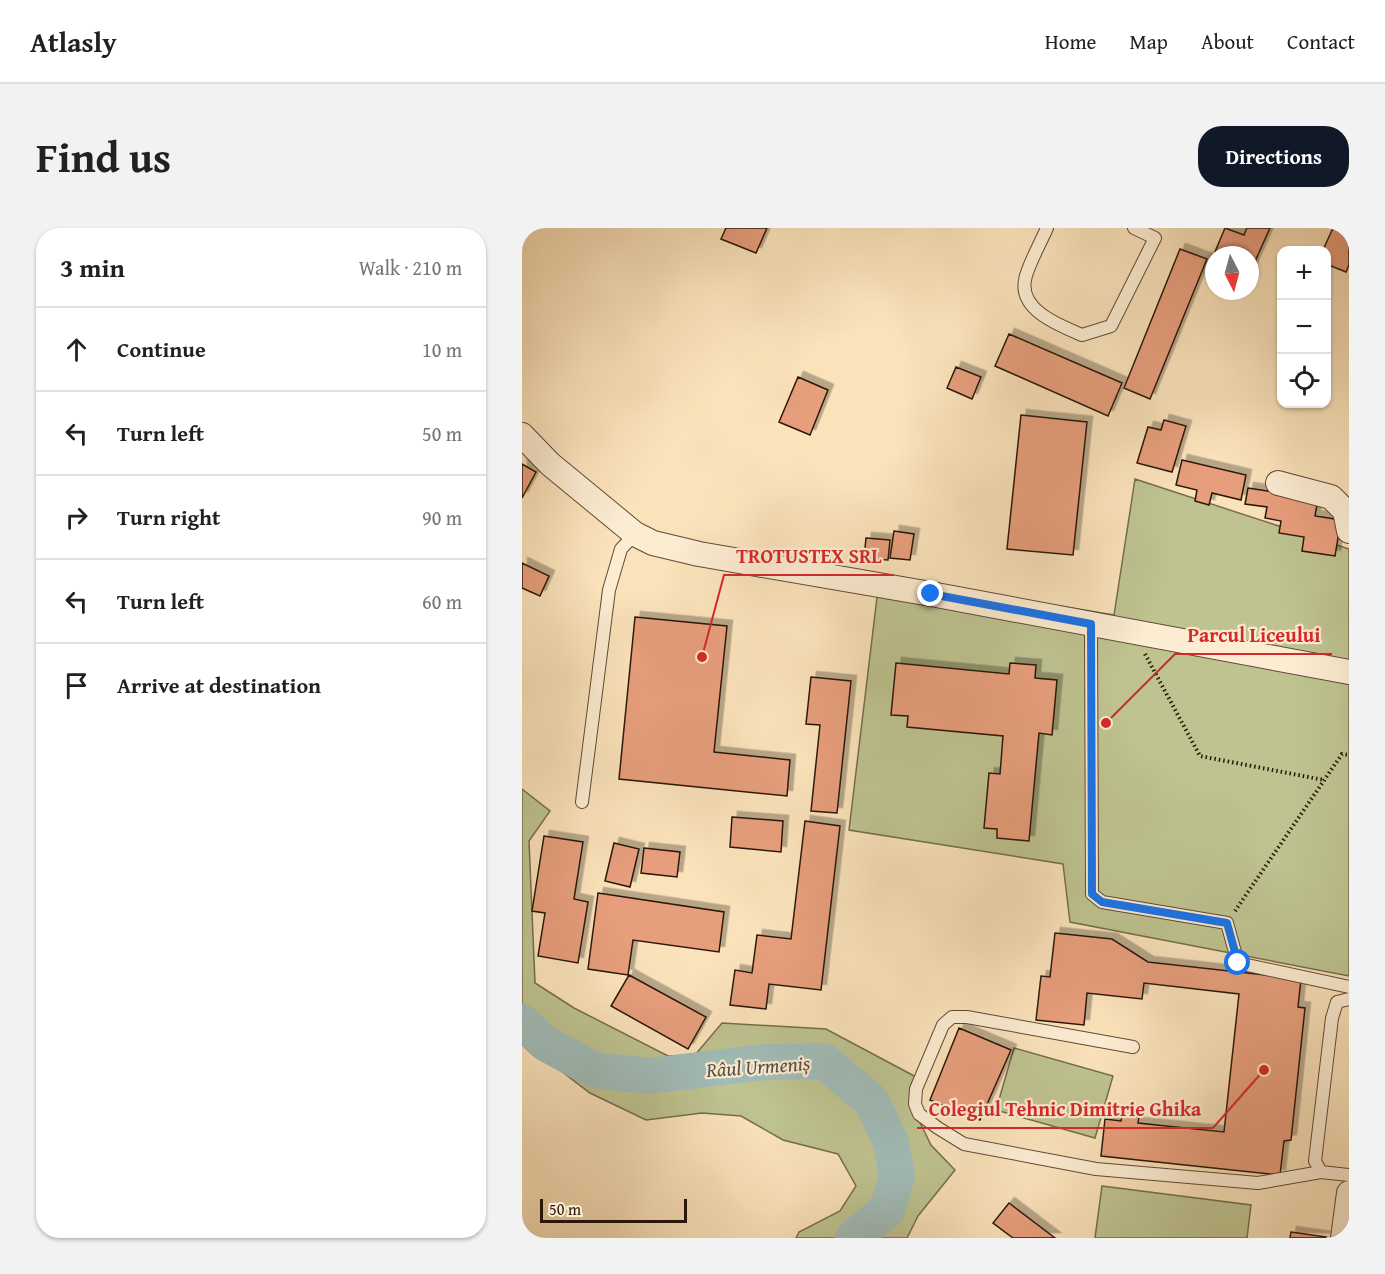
<!DOCTYPE html>
<html lang="en">
<head>
<meta charset="utf-8">
<style>
  :root { --surface:#fff; --page:#f2f2f2; --text:#202124; --muted:#757577; --line:#e0e0e0; --accent:#111827 }
  body { margin:0; font-family:"Gentium Book Plus",serif; background:var(--page); color:var(--text) }
  .controls { position:absolute; right:18px; top:18px; display:grid; overflow:hidden; border-radius:12px; box-shadow:0 2px 4px #0004 }
  .controls button { width:54px; height:54px; display:grid; place-items:center; padding:0; border:0; border-bottom:2px solid var(--line); background:var(--surface); color:var(--text); font:30px sans-serif }
  .compass { position:absolute; left:683px; top:18px; width:54px; height:54px; border-radius:50%; background:var(--surface); box-shadow:0 2px 4px #0004; rotate:174deg }
  .scale { position:absolute; left:18px; bottom:15px; width:147px; box-sizing:border-box; padding-left:6px; border:3px solid #2c1809; border-top:0; font-size:16px; line-height:21px; white-space:nowrap; color:#2c1809; -webkit-text-stroke:4px #fcecd2; paint-order:stroke }
  .stop { position:absolute; width:18px; height:18px; margin:-14px; border:4px solid #1a73e8; border-radius:50%; background:#fff }
  .stop.end { background:#1a73e8; border-color:#fff; box-shadow:0 2px 6px #0008 }
  .list { margin:0; padding:0; list-style:none }
  h2 { display:flex; justify-content:space-between; align-items:center; height:78px; margin:0; padding:0 24px; font-size:26px }
  h2 small { font-size:20px; font-weight:400; color:var(--muted) }
  .list li { display:grid; grid-template-columns:39px 1fr auto; gap:18px; align-items:center; box-sizing:border-box; height:84px; padding:0 24px; border-top:2px solid var(--line) }
  .list b { display:block; font-size:22px; white-space:nowrap }
  .list em { font-size:20px; font-style:normal; color:var(--muted) }
  .icon { flex:none; width:33px; height:33px; fill:none; stroke:currentColor; stroke-width:2; stroke-linecap:round; stroke-linejoin:round }
  .map { position:relative; flex:none; width:827px; height:1010px; overflow:hidden; border-radius:24px }
  header { display:flex; align-items:center; gap:36px; box-sizing:border-box; height:84px; padding:0 30px; background:var(--surface); border-bottom:2px solid var(--line) }
  header strong { font-size:28px }
  nav { display:flex; gap:33px; margin-inline-start:auto; font-size:21px }
  .intro { display:flex; align-items:center; justify-content:space-between; box-sizing:border-box; height:144px; padding:0 36px }
  h1 { margin:0; font-size:42px }
  .button { padding:15px 27px; border-radius:24px; background:var(--accent); color:#fff; font-size:21px; font-weight:700 }
  main { display:flex; gap:36px; padding:0 36px }
  aside { flex:1; background:var(--surface); border-radius:24px; box-shadow:0 2px 4px #0004 }
  .map>svg:first-child { display:block }
  .green { fill:#bec390; stroke:#756e4c; stroke-width:1.5 }
  .lines { fill:none; stroke-linecap:round; stroke-linejoin:round }
  .river { stroke:#a1bcb8; stroke-width:36 }
  .building { fill:#e79e7b; stroke:#2c1809; stroke-width:1.5; filter:url(#shadow) }
  .lane-casing { stroke:#604a35; stroke-width:14 }
  .street-casing { stroke:#604a35; stroke-width:26 }
  .path { stroke:#2c1809; stroke-width:4; stroke-dasharray:1.5 3; stroke-linecap:butt }
  .lane { stroke:#fcecd2; stroke-width:12 }
  .street { stroke:#fcecd2; stroke-width:24 }
  .route { stroke:#1a73e8; stroke-width:8 }
  .labels { text-anchor:middle; dominant-baseline:central; stroke-width:4.5; stroke-linejoin:round; paint-order:stroke }
  .water-label { font-size:20px; font-style:italic; fill:#555146; stroke:#fcecd2 }
  .leader { fill:none; stroke:#d62828; stroke-width:2 }
  .callout-dot { fill:#d62828; stroke:#fcecd2; stroke-width:2 }
  .callout-label { font-size:20px; text-anchor:middle; font-weight:bold; fill:#d62828; stroke:#fcecd2; stroke-width:4.5; stroke-linejoin:round; paint-order:stroke }
</style>
</head>
<body>
<header>
<strong>Atlasly</strong>
<nav><a>Home</a><a>Map</a><a>About</a><a>Contact</a></nav>
</header>
<div class="intro"><h1>Find us</h1><a class="button">Directions</a></div>
<main>
<aside>
<h2>3 min<small>Walk · 210 m</small></h2>
<ul class="list">
<li><svg class="icon" aria-label="ahead" viewBox="0 0 24 24"><path d="M12 20V5M6 11l6-6 6 6"/></svg><div><b>Continue</b></div><em>10 m</em></li>
<li><svg class="icon" aria-label="left" viewBox="0 0 24 24"><path d="M17 20v-9H6M10 6l-5 5 5 5"/></svg><div><b>Turn left</b></div><em>50 m</em></li>
<li><svg class="icon" aria-label="right" viewBox="0 0 24 24"><path d="M7 20v-9h11M14 6l5 5-5 5"/></svg><div><b>Turn right</b></div><em>90 m</em></li>
<li><svg class="icon" aria-label="left" viewBox="0 0 24 24"><path d="M17 20v-9H6M10 6l-5 5 5 5"/></svg><div><b>Turn left</b></div><em>60 m</em></li>
<li><svg class="icon" aria-label="arrive" viewBox="0 0 24 24"><path d="M6 21V4h12l-3 4 3 4H6"/></svg><div><b>Arrive at destination</b></div></li>
</ul>
</aside>
<div class="map">
<svg width="827" height="1010" viewBox="0 0 827 1010">
  <defs>
    <filter id="shadow"><feDropShadow dx="5.5" dy="-5.5" stdDeviation="0" flood-color="#0004"/></filter>
  </defs>
  <rect width="100%" height="100%" fill="#fae2ba"/>
  <filter id="stains"><feTurbulence type="fractalNoise" baseFrequency=".00333" numOctaves="4"/><feColorMatrix values="0 0 0 0 .2 0 0 0 0 .09 0 0 0 0 .02 0 0 0 .5 -.17"/></filter>
  <radialGradient id="worn" r=".72"><stop offset=".6" stop-color="#630" stop-opacity="0"/><stop offset="1" stop-color="#630" stop-opacity=".3"/></radialGradient>
  <!-- green -->
  <path class="green" d="M613,251L827,321V748L548,694L541,636L327,602L356,361H436L592,387Z
    M0,561L28,583L7,613L13,755L52,780L146,828L173,827L200,795L304,801L396,850L389,876L409,917L433,942L396,988L385,1010H274L277,1004L318,983L334,958L316,926L261,912L219,888L180,885L124,892L68,865L0,813Z
    M492,820L591,848L573,910L474,882Z
    M580,958L729,977L725,1010H573Z"/>
  <g class="lines">
    <!-- river -->
    <path class="river" d="M0,794L23,815L72,842L127,848L242,834L302,833L350,874L369,914L375,949L365,982L331,1010"/>
  </g>
  <!-- building -->
  <path class="building" d="M204,0H245L234,25L199,11Z
    M703,0L722,7L725,0H748L730,40L728,39V27H699L693,24Z
    M811,0L827,1V37L824,44L804,36V22H801Z
    M658,21L685,31L628,171L602,160Z
    M487,106L600,155L586,188L473,138Z
    M434,139L459,149L450,171L425,160Z
    M276,149L306,162L288,207L257,194Z
    M499,187L565,194L551,327L485,321Z
    M642,192L664,198L650,244L615,235L626,199L639,202Z
    M660,232L724,247L719,272L690,265L687,277L673,273L675,262L654,257Z
    M0,236L14,244L0,270Z
    M726,260L796,271L793,288L819,292L813,328L780,323L782,309L757,305L759,293L743,290L745,279L723,276Z
    M372,303L392,306L388,332L368,330Z
    M344,310L368,312L366,332L342,330Z
    M0,335L27,348L18,368L0,360Z
    M113,389L205,398L192,524L268,532L265,568L97,551Z
    M374,435L487,446L488,435L514,437L513,450L535,452L530,507L517,505L507,613L475,610V601L462,600L467,545L478,546L481,508L385,499L386,488L369,487Z
    M289,449L329,453L315,585L289,583L298,497L284,496Z
    M210,589L261,593L259,624L208,619Z
    M283,593L318,598L299,762L247,756L244,781L208,777L213,742L230,745L235,707L269,711Z
    M22,608L61,614L52,671L66,674L56,735L16,728L23,685L10,683Z
    M92,615L117,621L108,659L83,653Z
    M122,620L158,624L155,649L119,645Z
    M76,665L202,684L197,724L111,712L106,747L66,741Z
    M533,705L590,711L626,734L779,751L776,779L783,780L769,912L762,913L758,947L579,928L583,891L599,893L600,887L617,889L616,895L702,904L717,766L622,755L620,771L565,765L562,797L514,792L519,748L528,749Z
    M107,747L184,789L166,821L89,778Z
    M437,800L489,822L458,892L408,872Z
    M487,975L533,1010H491L471,995Z
    M769,1004L804,1009L803,1010H768Z"/>
  <g class="lines">
    <!-- lane casing -->
    <g class="lane-casing">
      <path id="lane" d="M525,0C519,14 505,39 503,52C497,83 539,98 560,107L589,98L633,10L612,0
        M569,396L570,666L580,674L705,695L716,735L827,759
        M60,574L87,362L99,321L113,306
        M611,819L445,789H430L421,797L394,861L393,876L397,886L416,900L442,916L574,941L736,955L799,944L827,947
        M799,944L793,933L810,790L815,774L827,771"/>
    </g>
    <!-- street casing -->
    <g class="street-casing">
      <path id="street" d="M0,207L28,236L113,306L131,315L177,326L409,366L827,444
        M756,255L809,269L823,283L827,303
        M821,1010L827,965"/>
    </g>
    <!-- path -->
    <path class="path" d="M623,426L678,528L802,552
      M713,683L820,526L827,527"/>
    <!-- lane -->
    <use href="#lane" class="lane"/>
    <!-- street -->
    <use href="#street" class="street"/>
  </g>
  <g class="lines">
    <!-- route -->
    <path class="route" d="M409,366L569,396L570,666L580,674L705,695L716,735"/>
  </g>
  <g class="labels">
    <!-- water labels -->
    <g class="water-label">
      <text transform="translate(236 838) rotate(-4)">Râul Urmeniș</text>
    </g>
  </g>
  <!-- callouts -->
  <path class="leader" d="M180 429L202 347H372M584 495L653 426H810M742 842L691 900H395"/>
  <g class="callout-dot">
    <circle cx="180" cy="429" r="6"/>
    <circle cx="584" cy="495" r="6"/>
    <circle cx="742" cy="842" r="6"/>
  </g>
  <g class="callout-label">
    <text x="287" y="335">TROTUSTEX SRL</text>
    <text x="732" y="414">Parcul Liceului</text>
    <text x="543" y="888">Colegiul Tehnic Dimitrie Ghika</text>
  </g>
  <rect width="100%" height="100%" filter="url(#stains)"/>
  <rect width="100%" height="100%" fill="url(#worn)"/>
</svg>
<div class="controls">
<button>+</button>
<button>−</button>
<button><svg class="icon" aria-label="locate" viewBox="0 0 24 24"><circle cx="12" cy="12" r="6"/><path d="M12 2v4M12 18v4M2 12h4M18 12h4"/></svg></button>
</div>
<svg class="compass" viewBox="-18 -18 36 36"><path d="M0-13l5 13h-10z" fill="#e53935"/><path d="M0 13l5-13h-10z" fill="#757577"/></svg>
<div class="scale">50 m</div>
<div class="stop" style="left:716px;top:735px"></div>
<div class="stop end" style="left:409px;top:366px"></div>
</div>
</main>
</body>
</html>
